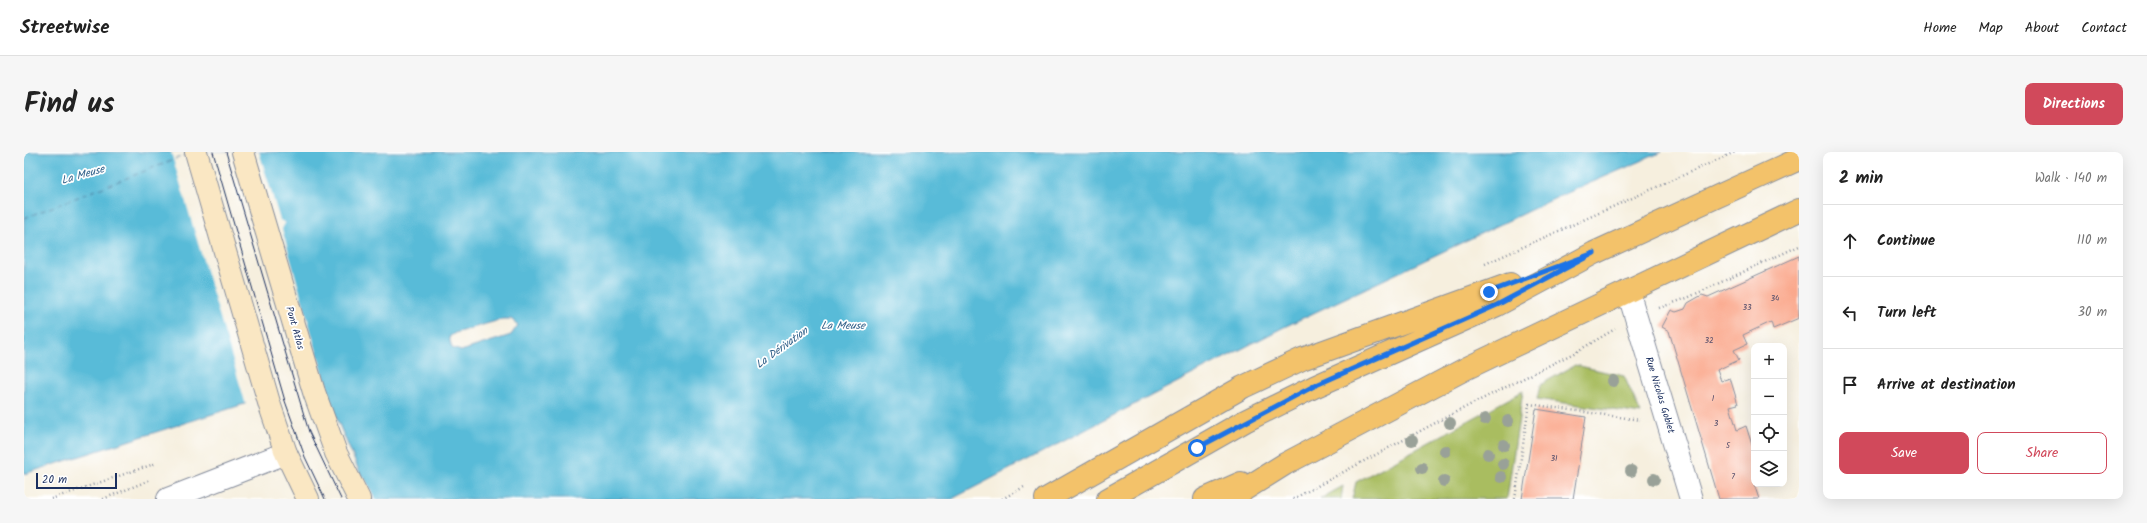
<!DOCTYPE html>
<html lang="en">
<head>
<meta charset="utf-8">
<style>
  :root { --surface:#fff; --page:#f6f6f6; --text:#222; --muted:#767676; --line:#e0e0e0; --accent:#d1495b }
  body { margin:0; font-family:Kalam,sans-serif; background:var(--page); color:var(--text) }
  .controls { position:absolute; right:12px; bottom:12px; display:grid; overflow:hidden; border-radius:8px; box-shadow:0 4px 16px #0002 }
  .controls button { width:36px; height:36px; display:grid; place-items:center; padding:0; border:0; border-bottom:1px solid var(--line); background:var(--surface); color:var(--text); font:20px sans-serif }
  .scale { position:absolute; left:12px; bottom:10px; width:81px; box-sizing:border-box; padding-left:4px; border:2px solid #1b2f5e; border-top:0; font-size:11px; line-height:14px; white-space:nowrap; color:#1b2f5e; -webkit-text-stroke:3px #fff; paint-order:stroke }
  .stop { position:absolute; width:12px; height:12px; margin:-9px; border:3px solid #1a73e8; border-radius:50%; background:#fff }
  .stop.end { background:#1a73e8; border-color:#fff; box-shadow:0 1px 4px #0008 }
  .list { margin:0; padding:0; list-style:none }
  h2 { display:flex; justify-content:space-between; align-items:center; height:52px; margin:0; padding:0 16px; font-size:17px }
  h2 small { font-size:13px; font-weight:400; color:var(--muted) }
  .list li { display:grid; grid-template-columns:26px 1fr auto; gap:12px; align-items:center; box-sizing:border-box; height:72px; padding:0 16px; border-top:1px solid var(--line) }
  .list b { display:block; font-size:15px; white-space:nowrap }
  .list em { font-size:13px; font-style:normal; color:var(--muted) }
  .actions { display:flex; gap:8px; padding:12px 16px }
  .actions a { flex:1; padding:9px 0; border:1px solid var(--accent); border-radius:8px; text-align:center; font-size:14px; color:var(--accent) }
  .actions .main { background:var(--accent); color:#fff }
  .icon { flex:none; width:22px; height:22px; fill:none; stroke:currentColor; stroke-width:2; stroke-linecap:round; stroke-linejoin:round }
  .map { position:relative; flex:none; width:1775px; height:347px; overflow:hidden; border-radius:8px }
  header { display:flex; align-items:center; gap:24px; box-sizing:border-box; height:56px; padding:0 20px; background:var(--surface); border-bottom:1px solid var(--line) }
  header strong { font-size:19px }
  nav { display:flex; gap:22px; margin-inline-start:auto; font-size:14px }
  .intro { display:flex; align-items:center; justify-content:space-between; box-sizing:border-box; height:96px; padding:0 24px }
  h1 { margin:0; font-size:28px }
  .button { padding:10px 18px; border-radius:8px; background:var(--accent); color:#fff; font-size:14px; font-weight:700 }
  main { display:flex; gap:24px; padding:0 24px }
  aside { flex:1; background:var(--surface); border-radius:8px; box-shadow:0 4px 16px #0002 }
  .map>svg:first-child { display:block }
  .green { fill:#a9bd61; stroke:#627660 }
  .water { fill:#59bbd8; stroke:#3a759b; fill-rule:evenodd }
  .pier { fill:#f6efde }
  .lines { fill:none; stroke-linecap:round; stroke-linejoin:round }
  .ferry { stroke:#316089; stroke-width:1; stroke-dasharray:5 4; stroke-linecap:butt }
  .building { fill:#faa88c }
  .street-casing { stroke:#888f9e; stroke-width:24 }
  .secondary-casing { stroke:#888f9e; stroke-width:24 }
  .primary-casing { stroke:#888f9e; stroke-width:24 }
  .path { stroke:#888f9e; stroke-width:2.5; stroke-dasharray:1 3; stroke-linecap:butt }
  .street { stroke:#fff; stroke-width:22 }
  .secondary { stroke:#fae7c3; stroke-width:22 }
  .primary { stroke:#f3c26a; stroke-width:22 }
  .tram { stroke:#1b2f5e; stroke-width:1 }
  .tree { fill:#99a198 }
  .route { stroke:#1a73e8; stroke-width:5 }
  .labels { text-anchor:middle; dominant-baseline:central; stroke-width:3.5; stroke-linejoin:round; paint-order:stroke }
  .number-label { font-size:8px; fill:#534d6a }
  .street-label { font-size:10px; fill:#1b2f5e; stroke:#fff }
  .water-label { font-size:11px; font-style:italic; fill:#316089; stroke:#fff }
</style>
</head>
<body>
<header>
<strong>Streetwise</strong>
<nav><a>Home</a><a>Map</a><a>About</a><a>Contact</a></nav>
</header>
<div class="intro"><h1>Find us</h1><a class="button">Directions</a></div>
<main>
<div class="map">
<svg width="1775" height="347" viewBox="0 0 1775 347">
  <rect width="100%" height="100%" fill="#fff"/>
  <filter id="ink" filterUnits="userSpaceOnUse"><feTurbulence type="fractalNoise" baseFrequency=".025" numOctaves="2"/><feDisplacementMap in="SourceGraphic" scale="8" xChannelSelector="R" yChannelSelector="G"/><feConvolveMatrix kernelMatrix="1 2 1 2 8 2 1 2 1" color-interpolation-filters="sRGB"/></filter>
  <filter id="wash" filterUnits="userSpaceOnUse"><feTurbulence type="fractalNoise" baseFrequency=".012" numOctaves="4" result="noise"/><feDisplacementMap in="SourceGraphic" scale="16" xChannelSelector="R" yChannelSelector="G"/><feGaussianBlur stdDeviation="0.9" result="paint"/><feColorMatrix in="noise" values="0 0 0 0 0 0 0 0 0 0 0 0 0 0 0 0 0 1.4 0 .05"/><feComposite in="paint" operator="in"/></filter>
  <g filter="url(#wash)">
    <rect width="100%" height="100%" fill="#f6efde"/>
    <!-- green -->
    <path class="green" d="M1551,213L1600,224L1617,262L1513,247L1516,233Z
      M1499,239L1483,347H1328L1332,330Z
      M1319,334L1317,347H1296Z"/>
    <!-- water -->
    <path class="water" d="M0,0H1638L1534,45L1260,175L928,347H321L342,335L296,228L0,322ZM479,167H487L494,173L487,183L437,199L428,196L425,185L431,181Z"/>
    <!-- pier -->
    <path class="pier" d="M147,0H235L256,68L261,71L258,77L303,236L298,237L295,230L222,253Z
      M339,324L352,347H319L340,334L336,326Z"/>
    <g class="lines">
      <!-- ferry -->
      <path class="ferry" d="M0,66L162,3"/>
    </g>
    <g id="blocks">
      <!-- building -->
      <path class="building" d="M1775,104V166L1749,177L1747,170L1719,183L1723,192L1710,198L1715,208L1693,218L1697,229L1706,226L1714,252L1706,254L1713,278L1722,274L1730,299V332L1735,347H1695L1645,179L1638,175L1647,158L1652,160L1661,157L1664,151L1678,143L1684,145Z
        M1512,257L1562,265L1549,347H1498Z"/>
    </g>
  </g>
  <g filter="url(#ink)">
    <use href="#blocks" fill-opacity="0" stroke="#888f9e" stroke-width="1"/>
    <g class="lines">
      <!-- street casing -->
      <g class="street-casing">
        <path id="street" d="M1604,139L1667,347
          M144,347L262,301"/>
      </g>
      <!-- secondary casing -->
      <g class="secondary-casing">
        <path id="secondary" d="M172,0L246,254L262,301L284,347
          M219,0L290,240L312,301L335,347"/>
      </g>
      <!-- primary casing -->
      <g class="primary-casing">
        <path id="primary" d="M1022,347L1219,235L1278,207L1486,132
          M1084,347L1221,269L1290,235L1473,153L1570,101L1775,7
          M1181,347L1217,331
          M1205,347L1261,312L1443,216L1775,58"/>
      </g>
      <!-- path -->
      <path class="path" d="M1461,112L1711,0
        M1635,156L1663,146L1775,94
        M27,347L133,311
        M79,347L126,328
        M978,347L1000,335
        M1269,347L1430,261L1552,200L1591,177
        M1491,347L1505,252L1616,268"/>
      <!-- street -->
      <use href="#street" class="street"/>
      <!-- secondary -->
      <use href="#secondary" class="secondary"/>
      <!-- primary -->
      <use href="#primary" class="primary"/>
      <!-- tram -->
      <path class="tram" d="M189,0L261,249L281,305L301,347
        M202,0L285,280L317,347"/>
    </g>
    <!-- trees -->
    <g class="tree">
      <circle cx="1589" cy="229" r="6"/>
      <circle cx="1461" cy="267" r="6"/>
      <circle cx="1484" cy="269" r="6"/>
      <circle cx="1426" cy="271" r="6"/>
      <circle cx="1388" cy="288" r="6"/>
      <circle cx="1480" cy="293" r="6"/>
      <circle cx="1421" cy="299" r="6"/>
      <circle cx="1464" cy="302" r="6"/>
      <circle cx="1479" cy="312" r="6"/>
      <circle cx="1398" cy="316" r="6"/>
      <circle cx="1607" cy="319" r="6"/>
      <circle cx="1477" cy="325" r="6"/>
      <circle cx="1630" cy="327" r="6"/>
      <circle cx="1420" cy="329" r="6"/>
    </g>
  </g>
  <g class="lines" filter="url(#ink)">
    <!-- route -->
    <path class="route" d="M1173,296L1290,234L1473,153L1570,101L1465,140"/>
  </g>
  <g class="labels">
    <!-- number labels -->
    <g class="number-label">
      <text x="1751" y="146">34</text>
      <text x="1723" y="155">33</text>
      <text x="1685" y="188">32</text>
      <text x="1689" y="246">1</text>
      <text x="1692" y="271">3</text>
      <text x="1704" y="293">5</text>
      <text x="1530" y="306">31</text>
      <text x="1709" y="324">7</text>
    </g>
    <!-- street labels -->
    <g class="street-label">
      <text transform="translate(271 176) rotate(74)">Pont Atlas</text>
      <text transform="translate(1636 243) rotate(73)">Rue Nicolas Goblet</text>
    </g>
    <!-- water labels -->
    <g class="water-label">
      <text transform="translate(59 23) rotate(-16)">La Meuse</text>
      <text x="819" y="174">La Meuse</text>
      <text transform="translate(758 196) rotate(-36)">La Dérivation</text>
    </g>
  </g>
</svg>
<div class="controls">
<button>+</button>
<button>−</button>
<button><svg class="icon" aria-label="locate" viewBox="0 0 24 24"><circle cx="12" cy="12" r="6"/><path d="M12 2v4M12 18v4M2 12h4M18 12h4"/></svg></button>
<button><svg class="icon" aria-label="layers" viewBox="0 0 24 24"><path d="M12 4l9 5-9 5-9-5zM3 14l9 5 9-5"/></svg></button>
</div>
<div class="scale">20 m</div>
<div class="stop" style="left:1173px;top:296px"></div>
<div class="stop end" style="left:1465px;top:140px"></div>
</div>
<aside>
<h2>2 min<small>Walk · 140 m</small></h2>
<ul class="list">
<li><svg class="icon" aria-label="ahead" viewBox="0 0 24 24"><path d="M12 20V5M6 11l6-6 6 6"/></svg><div><b>Continue</b></div><em>110 m</em></li>
<li><svg class="icon" aria-label="left" viewBox="0 0 24 24"><path d="M17 20v-9H6M10 6l-5 5 5 5"/></svg><div><b>Turn left</b></div><em>30 m</em></li>
<li><svg class="icon" aria-label="arrive" viewBox="0 0 24 24"><path d="M6 21V4h12l-3 4 3 4H6"/></svg><div><b>Arrive at destination</b></div></li>
</ul>
<div class="actions"><a class="main">Save</a><a>Share</a></div>
</aside>
</main>
</body>
</html>
